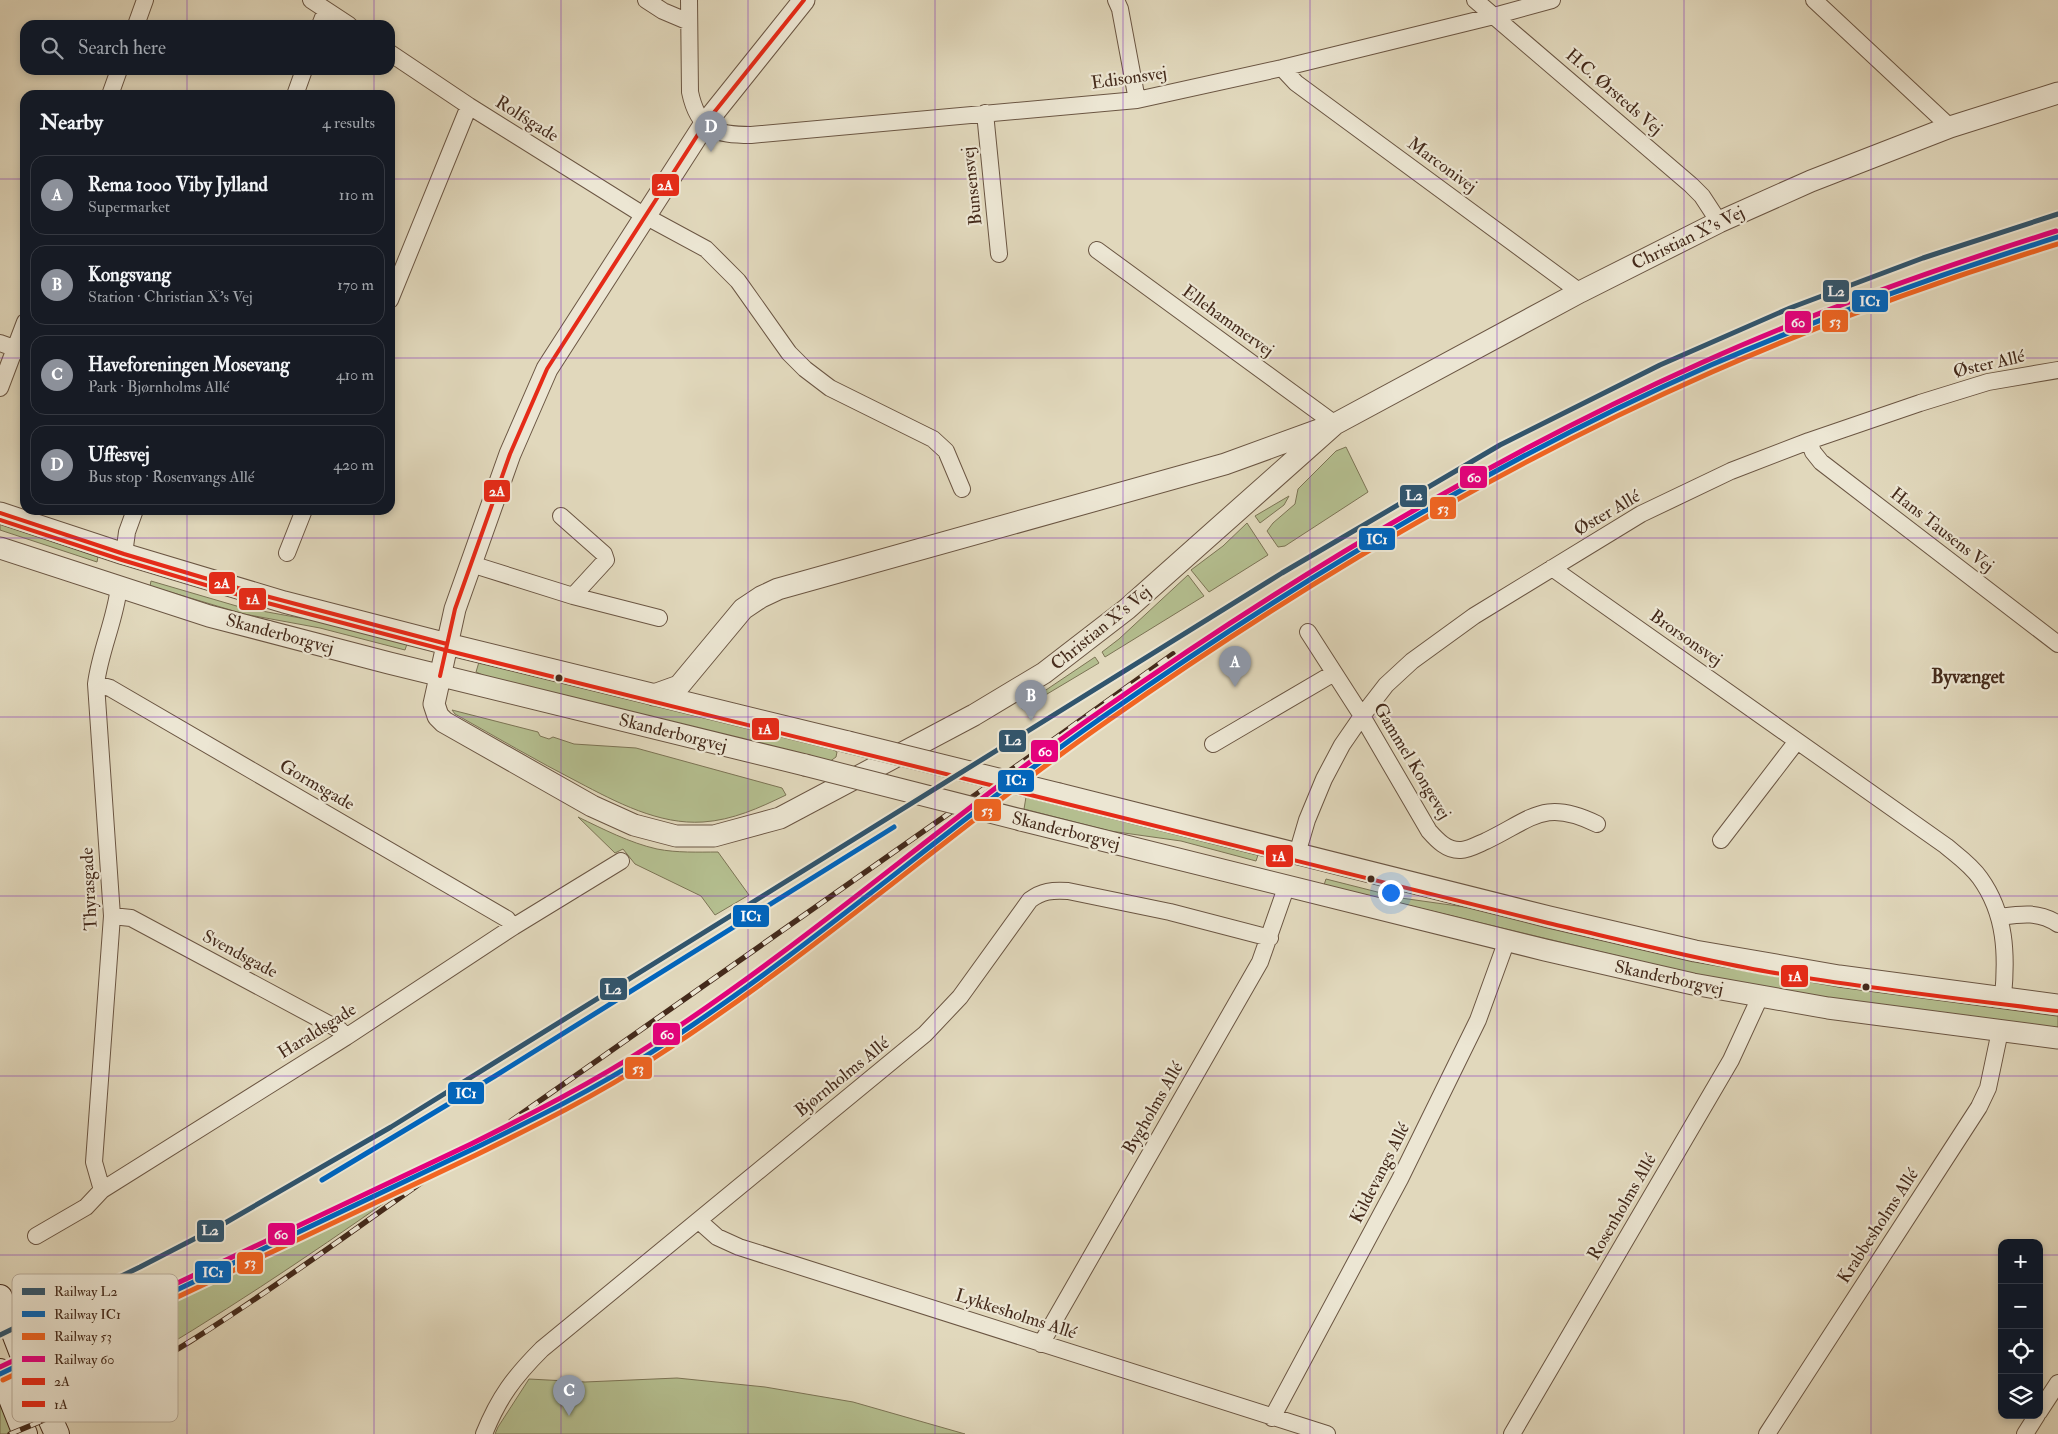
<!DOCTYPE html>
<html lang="en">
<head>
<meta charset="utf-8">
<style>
  :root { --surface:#171b24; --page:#242831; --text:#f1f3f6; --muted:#9ea1a6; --line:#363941; --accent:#8c9099 }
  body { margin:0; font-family:"IM FELL Double Pica",serif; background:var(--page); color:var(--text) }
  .controls { position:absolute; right:15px; bottom:15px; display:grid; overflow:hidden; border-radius:10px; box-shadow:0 2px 8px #0003 }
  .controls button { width:45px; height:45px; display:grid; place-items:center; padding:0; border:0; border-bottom:1px solid var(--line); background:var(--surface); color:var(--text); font:25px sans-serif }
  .you { position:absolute; left:1390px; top:892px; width:18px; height:18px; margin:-12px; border:4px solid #fff; border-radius:50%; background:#1a73e8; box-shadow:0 0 0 8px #1a73e833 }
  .badge { display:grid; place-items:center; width:32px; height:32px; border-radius:50%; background:var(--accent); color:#fff; font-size:16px; font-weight:700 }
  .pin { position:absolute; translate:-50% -41px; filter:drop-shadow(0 1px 2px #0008) }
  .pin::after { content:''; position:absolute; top:26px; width:18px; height:15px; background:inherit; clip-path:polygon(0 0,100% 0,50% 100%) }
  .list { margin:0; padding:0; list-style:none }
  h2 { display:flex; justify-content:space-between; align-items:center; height:65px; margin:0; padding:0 20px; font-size:21px }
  h2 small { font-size:16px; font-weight:400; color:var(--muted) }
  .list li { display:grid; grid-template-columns:32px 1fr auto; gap:15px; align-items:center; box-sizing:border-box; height:80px; margin:0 10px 10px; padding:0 10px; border:1px solid var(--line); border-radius:15px }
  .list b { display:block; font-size:19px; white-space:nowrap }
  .list p { margin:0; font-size:16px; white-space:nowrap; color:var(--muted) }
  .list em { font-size:16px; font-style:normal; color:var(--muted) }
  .icon { flex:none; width:28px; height:28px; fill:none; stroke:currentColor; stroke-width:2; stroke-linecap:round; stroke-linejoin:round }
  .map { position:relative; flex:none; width:2058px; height:1434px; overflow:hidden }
  .search { position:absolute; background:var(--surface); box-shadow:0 2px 8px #0003; left:20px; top:20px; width:375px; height:55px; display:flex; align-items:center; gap:12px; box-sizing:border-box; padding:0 18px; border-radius:15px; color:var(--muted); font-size:19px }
  .panel { position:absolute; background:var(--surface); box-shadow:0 2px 8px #0003; left:20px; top:90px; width:375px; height:425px; border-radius:15px }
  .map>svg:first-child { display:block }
  .green { fill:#b4be8f; stroke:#7c7455 }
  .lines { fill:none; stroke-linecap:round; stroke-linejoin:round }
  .minor-casing { stroke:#6b5643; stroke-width:18 }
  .tertiary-casing { stroke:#6b5643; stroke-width:23 }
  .secondary-casing { stroke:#442a1b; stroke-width:26 }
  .minor { stroke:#ece6d3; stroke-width:16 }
  .tertiary { stroke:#ece6d3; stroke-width:21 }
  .secondary { stroke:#ece6d3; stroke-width:24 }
  .rail-casing { stroke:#442a1b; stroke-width:5.5 }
  .rail { stroke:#ece6d3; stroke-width:4; stroke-dasharray:11; stroke-linecap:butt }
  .tertiary-bridge-casing { stroke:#6b5643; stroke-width:23; stroke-linecap:butt }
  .tertiary-bridge { stroke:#ece6d3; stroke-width:21 }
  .bus-1-casing { stroke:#ece6d3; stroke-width:8 }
  .bus-2-casing { stroke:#ece6d3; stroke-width:8 }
  .bus-1 { stroke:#e52b18; stroke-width:4 }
  .bus-2 { stroke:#e52b18; stroke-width:4 }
  .rail-1-casing { stroke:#ece6d3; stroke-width:9 }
  .rail-2-casing { stroke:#ece6d3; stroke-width:9 }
  .rail-3-casing { stroke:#ece6d3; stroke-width:9 }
  .rail-4-casing { stroke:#ece6d3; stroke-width:9 }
  .rail-1 { stroke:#30556e; stroke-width:5 }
  .rail-2 { stroke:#0065bd; stroke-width:5 }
  .rail-3 { stroke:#f26522; stroke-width:5 }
  .rail-4 { stroke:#e5007d; stroke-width:5 }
  .grid { fill:none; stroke:#7b2cbf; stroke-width:1; stroke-opacity:0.55 }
  .bus-dot { fill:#442a1b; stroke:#ece6d3; stroke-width:2 }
  .labels { text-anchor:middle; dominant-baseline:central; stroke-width:4.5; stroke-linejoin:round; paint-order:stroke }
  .street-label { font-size:18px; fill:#442a1b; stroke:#ece6d3 }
  .neighbourhood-label { font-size:19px; font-weight:bold; fill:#442a1b; stroke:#ece6d3 }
  .key { fill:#ece6d3; stroke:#baae9c; stroke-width:1 }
  .key-label { font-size:14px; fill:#442a1b }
  .line-badge { stroke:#ece6d3; stroke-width:2 }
  .badge-label { font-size:14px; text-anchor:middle; font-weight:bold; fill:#fff }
</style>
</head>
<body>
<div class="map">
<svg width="2058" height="1434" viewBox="0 0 2058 1434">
  <rect width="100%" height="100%" fill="#e1d8bc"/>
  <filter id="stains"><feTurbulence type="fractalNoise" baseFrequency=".004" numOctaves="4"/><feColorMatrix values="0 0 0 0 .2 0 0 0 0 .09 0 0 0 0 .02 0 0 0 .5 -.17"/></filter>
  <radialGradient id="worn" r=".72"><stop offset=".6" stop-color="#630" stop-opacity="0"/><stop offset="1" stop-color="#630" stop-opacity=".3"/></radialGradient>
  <!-- green -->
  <path class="green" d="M1346,447L1368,492L1285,546L1278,547L1267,531L1273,523L1295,504L1298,489L1336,451Z
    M1289,496L1284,505L1260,523L1255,516Z
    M0,523L98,557L97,562L0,530Z
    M1247,523L1268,555L1209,592L1191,570L1223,546Z
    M1188,575L1204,596L1105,657L1102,652L1119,639Z
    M151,581L240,607L322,622L407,644L405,650L320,628L244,614L150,586Z
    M1095,657L1099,663L1022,709L1020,705L1037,696Z
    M479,662L832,749L837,752L836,757L829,762L492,679L476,672Z
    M452,710L538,732L540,736L549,739L553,737L574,744L636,748L782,788L786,795C759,808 733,820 703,822C659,825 616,802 578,782C537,761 496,737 455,714Z
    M1026,797L1258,855L1256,861L1181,841L1110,831L1024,809Z
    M578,817C603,829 630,843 657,849C677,853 698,852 718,852L749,895L715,915L701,896L635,864L623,849L615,853Z
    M1326,879L1401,898L1479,909L1695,961L1768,975L2058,1015V1028L1884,1006L1765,988L1693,974L1324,885Z
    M394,1196C306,1258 216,1318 123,1372L122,1370L109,1376L98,1364L74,1359L70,1350Z
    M677,1378L765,1387L853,1402L965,1434H495L498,1427L529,1379L585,1382Z
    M0,1401L14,1434H0Z"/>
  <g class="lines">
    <!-- minor casing -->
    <g class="minor-casing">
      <path id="minor" d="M311,0L349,25
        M646,0L663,11L689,22
        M689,0L690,92C698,130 715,135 751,135L1137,100L1282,68L1494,16L1552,0
        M1116,0L1120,9L1137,100
        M1475,0L1691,185L1702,196L1719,222
        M1814,0L1950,127
        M136,25L145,0
        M320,25L326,10
        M390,53L469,106L645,216L706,249L738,281L789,353L805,369L830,388L933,439L946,451L962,489
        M1282,68L1296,83L1580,292
        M110,95L119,70
        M295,95L304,70
        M985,113L999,254
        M1097,250L1335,424
        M390,300L469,106
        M0,343L25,352
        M0,388L25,322
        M1809,441L1813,452L1821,462L2058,644
        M561,516L604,554L606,560L573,596
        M287,553L304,510
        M124,554L127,532L135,510
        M471,564L573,596L659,618
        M1552,568L1946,846C1958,856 1971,865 1980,878C2006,914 2007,955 2003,997
        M1308,632L1362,716L1429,831C1437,840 1447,851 1461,850C1468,850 1479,844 1486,841C1532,819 1544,798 1597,824
        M96,684L110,688L507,919L513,927
        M1213,744L1334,673
        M1721,840L1797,741
        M1297,854L1307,820L1324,779L1342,745L1362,716L1386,685L1412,661L1474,616L1641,514L1731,471L1809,441L1920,403L1988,382L2058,370
        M112,916L131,918L340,1030L346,1037
        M2000,917C2021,914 2039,911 2058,924
        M102,1190L94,1162L112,916L96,684C100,651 115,621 119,587
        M699,1221L717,1237L739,1247L1327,1434
        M36,1236L86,1207L102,1190L346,1037L513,927L621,861
        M1041,1344L1260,962L1287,885
        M2039,1412L2058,1383
        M1272,1418L1400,1179L1478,1020L1507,940
        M484,1434C499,1397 514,1377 542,1349L925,1034L960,997L1030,900C1042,891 1052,890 1068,891L1170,912L1270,938
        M1512,1434L1731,1060L1760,997
        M1767,1434L1979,1107L1988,1088L2000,1031
        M2025,1434L2037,1415"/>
    </g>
    <!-- tertiary casing -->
    <g class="tertiary-casing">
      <path id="tertiary" d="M804,0L704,125L547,369L510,454L455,609L434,704L438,716L444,722L592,806L634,825L676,836H714L780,818L974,715L1044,673L1127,609L1335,424
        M0,513L124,554L284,602L447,644L848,742
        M0,548L209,616L389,663L805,765
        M654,695L679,686L743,609L761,597L778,589L1225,464L1335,424L1580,292L1719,222L1811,181L1950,127L2058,93
        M1059,794L1549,917L1695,951L1839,976L2058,1005
        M1021,820L1545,950L1693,984L1828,1008L2058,1038"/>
    </g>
    <!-- secondary casing -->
    <g class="secondary-casing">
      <path id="secondary" d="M0,1297L29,1372L57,1434
        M0,1371L25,1434"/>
    </g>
    <!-- minor -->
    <use href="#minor" class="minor"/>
    <!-- tertiary -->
    <use href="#tertiary" class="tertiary"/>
    <!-- secondary -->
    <use href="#secondary" class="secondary"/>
    <!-- rail casing -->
    <g class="rail-casing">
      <path id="rail" d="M511,1121L1025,760L1173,654
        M10,1434C163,1374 294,1271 428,1178"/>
    </g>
    <!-- rail -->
    <use href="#rail" class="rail"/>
    <!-- tertiary-bridge casing -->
    <g class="tertiary-bridge-casing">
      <path id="tertiary-bridge" d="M848,742L1059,794
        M805,765L1021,820"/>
    </g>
    <!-- tertiary-bridge -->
    <use href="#tertiary-bridge" class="tertiary-bridge"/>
    <!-- bus-1 casing -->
    <g class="bus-1-casing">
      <path id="bus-1" d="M0,513L124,554L258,594L447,644
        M440,676L455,609L510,454L547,369L704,125L804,0"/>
    </g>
    <!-- bus-2 casing -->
    <g class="bus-2-casing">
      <path id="bus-2" d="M0,520L122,560L256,600L445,650L1548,923C1621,940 1695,959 1769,972C1865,988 1961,999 2057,1011"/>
    </g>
    <!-- bus-1 -->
    <use href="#bus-1" class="bus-1"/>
    <!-- bus-2 -->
    <use href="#bus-2" class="bus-2"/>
    <!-- rail-1 casing -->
    <g class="rail-1-casing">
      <path id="rail-1" d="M0,1335L140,1267L225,1223L391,1127L1282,573L1500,445L1660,365L1790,308L1923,258L2058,214"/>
    </g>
    <!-- rail-2 casing -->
    <g class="rail-2-casing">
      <path id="rail-2" d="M322,1180L495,1076L894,827
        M0,1374L473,1149C534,1119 595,1089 652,1052C810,950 950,824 1104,716C1295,582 1498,459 1711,365C1825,316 1940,274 2058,237"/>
    </g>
    <!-- rail-3 casing -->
    <g class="rail-3-casing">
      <path id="rail-3" d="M3,1380L476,1155C537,1125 597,1095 654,1058C812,956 952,830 1106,722C1296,588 1499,466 1712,372C1825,322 1940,280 2058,244"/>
    </g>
    <!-- rail-4 casing -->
    <g class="rail-4-casing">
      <path id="rail-4" d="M0,1367L471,1144C531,1114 592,1083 649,1046C807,944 947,818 1102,710C1291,577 1490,458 1701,363C1816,311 1935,269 2056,231"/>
    </g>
    <!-- rail-1 -->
    <use href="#rail-1" class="rail-1"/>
    <!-- rail-2 -->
    <use href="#rail-2" class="rail-2"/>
    <!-- rail-3 -->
    <use href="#rail-3" class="rail-3"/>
    <!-- rail-4 -->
    <use href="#rail-4" class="rail-4"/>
  </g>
  <!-- grid -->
  <path class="grid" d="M187,0V25M374,0V25M561,0V1434M748,0V1434M935,0V1434M1123,0V1434M1310,0V1434M1497,0V1434M1684,0V1434M1871,0V1434M187,70V95M374,70V95M0,179H25M390,179H2058M0,358H25M390,358H2058M187,510V1434M374,510V1434M0,538H2058M0,717H2058M0,896H2058M0,1076H2058M0,1255H2002M2039,1255H2058"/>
  <!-- markers -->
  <g class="bus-dot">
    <circle cx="559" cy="678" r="4.5"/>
    <circle cx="1371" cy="879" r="4.5"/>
    <circle cx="1866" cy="987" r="4.5"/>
  </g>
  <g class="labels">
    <!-- street labels -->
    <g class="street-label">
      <text transform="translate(1129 78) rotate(-8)">Edisonsvej</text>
      <text transform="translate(1614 92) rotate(41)">H.C. Ørsteds Vej</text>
      <text transform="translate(527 119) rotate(32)">Rolfsgade</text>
      <text transform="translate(1442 165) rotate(36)">Marconivej</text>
      <text transform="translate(972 186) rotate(-96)">Bunsensvej</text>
      <text transform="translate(1688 238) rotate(-26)">Christian X's Vej</text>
      <text transform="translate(1228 321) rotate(36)">Ellehammervej</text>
      <text transform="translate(1989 364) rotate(-13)">Øster Allé</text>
      <text transform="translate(1607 513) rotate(-30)">Øster Allé</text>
      <text transform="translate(1942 530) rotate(38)">Hans Tausens Vej</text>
      <text transform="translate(1101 628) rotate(-39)">Christian X's Vej</text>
      <text transform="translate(280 634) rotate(15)">Skanderborgvej</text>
      <text transform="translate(1686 638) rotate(35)">Brorsonsvej</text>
      <text transform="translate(673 733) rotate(14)">Skanderborgvej</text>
      <text transform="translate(1412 761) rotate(59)">Gammel Kongevej</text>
      <text transform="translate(317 785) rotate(30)">Gormsgade</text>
      <text transform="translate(1066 831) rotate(14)">Skanderborgvej</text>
      <text transform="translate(89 889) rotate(-93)">Thyrasgade</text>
      <text transform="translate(240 954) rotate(28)">Svendsgade</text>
      <text transform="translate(1669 978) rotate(12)">Skanderborgvej</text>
      <text transform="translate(317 1031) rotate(-32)">Haraldsgade</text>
      <text transform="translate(842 1077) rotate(-39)">Bjørnholms Allé</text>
      <text transform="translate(1153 1108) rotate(-60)">Bygholms Allé</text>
      <text transform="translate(1380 1173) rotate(-63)">Kildevangs Allé</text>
      <text transform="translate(1622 1207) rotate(-60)">Rosenholms Allé</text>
      <text transform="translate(1878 1226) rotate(-57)">Krabbesholms Allé</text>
      <text transform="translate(1016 1314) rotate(18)">Lykkesholms Allé</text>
    </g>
    <!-- neighbourhood labels -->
    <g class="neighbourhood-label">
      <text x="1968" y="677">Byvænget</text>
    </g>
  </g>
  <!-- legend -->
  <rect x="12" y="1274" width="166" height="148" rx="8" class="key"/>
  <rect x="22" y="1288" width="23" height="7" fill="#30556e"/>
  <rect x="22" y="1311" width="23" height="6" fill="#0065bd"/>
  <rect x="22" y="1333" width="23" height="7" fill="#f26522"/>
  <rect x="22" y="1356" width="23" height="6" fill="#e5007d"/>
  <rect x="22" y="1378" width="23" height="7" fill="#e52b18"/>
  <rect x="22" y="1401" width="23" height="6" fill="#e52b18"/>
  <g class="key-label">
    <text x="54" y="1296">Railway L2</text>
    <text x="54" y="1319">Railway IC1</text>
    <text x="54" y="1341">Railway 53</text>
    <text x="54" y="1364">Railway 60</text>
    <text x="54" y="1386">2A</text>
    <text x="54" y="1409">1A</text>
  </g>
  <g class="line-badge">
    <rect x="651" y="173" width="29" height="24" rx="5" fill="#e52b18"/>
    <rect x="1822" y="279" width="28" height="24" rx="5" fill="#30556e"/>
    <rect x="1851" y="289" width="38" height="24" rx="5" fill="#0065bd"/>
    <rect x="1821" y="309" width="28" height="24" rx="5" fill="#f26522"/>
    <rect x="1784" y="310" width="28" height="24" rx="5" fill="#e5007d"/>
    <rect x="1459" y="465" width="29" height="24" rx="5" fill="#e5007d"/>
    <rect x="483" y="479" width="28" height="24" rx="5" fill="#e52b18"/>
    <rect x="1399" y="484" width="29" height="24" rx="5" fill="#30556e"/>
    <rect x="1429" y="496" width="28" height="24" rx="5" fill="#f26522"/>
    <rect x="1358" y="527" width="38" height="24" rx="5" fill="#0065bd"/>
    <rect x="208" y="571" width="28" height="24" rx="5" fill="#e52b18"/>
    <rect x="238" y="587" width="29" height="24" rx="5" fill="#e52b18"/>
    <rect x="751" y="717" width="29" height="24" rx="5" fill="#e52b18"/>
    <rect x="998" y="729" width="29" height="24" rx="5" fill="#30556e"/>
    <rect x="1030" y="739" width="29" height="24" rx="5" fill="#e5007d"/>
    <rect x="997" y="769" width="38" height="24" rx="5" fill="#0065bd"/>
    <rect x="973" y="798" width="29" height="24" rx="5" fill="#f26522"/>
    <rect x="1265" y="844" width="29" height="24" rx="5" fill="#e52b18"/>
    <rect x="732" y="904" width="38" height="24" rx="5" fill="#0065bd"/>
    <rect x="1780" y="964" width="29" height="24" rx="5" fill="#e52b18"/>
    <rect x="599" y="977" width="29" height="24" rx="5" fill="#30556e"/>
    <rect x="652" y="1022" width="29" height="24" rx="5" fill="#e5007d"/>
    <rect x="624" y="1056" width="29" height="24" rx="5" fill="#f26522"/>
    <rect x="447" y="1081" width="38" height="24" rx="5" fill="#0065bd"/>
    <rect x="196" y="1219" width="29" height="24" rx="5" fill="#30556e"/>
    <rect x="267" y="1222" width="29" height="24" rx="5" fill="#e5007d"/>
    <rect x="236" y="1251" width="28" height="24" rx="5" fill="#f26522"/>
    <rect x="194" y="1260" width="38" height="24" rx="5" fill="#0065bd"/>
  </g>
  <g class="badge-label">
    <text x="665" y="190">2A</text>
    <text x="1836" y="296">L2</text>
    <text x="1870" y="306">IC1</text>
    <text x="1835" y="326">53</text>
    <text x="1798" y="327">60</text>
    <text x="1474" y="482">60</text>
    <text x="497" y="496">2A</text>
    <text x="1414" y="500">L2</text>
    <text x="1443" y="513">53</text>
    <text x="1377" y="544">IC1</text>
    <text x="222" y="588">2A</text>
    <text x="253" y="604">1A</text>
    <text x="765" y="734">1A</text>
    <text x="1013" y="745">L2</text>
    <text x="1045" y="756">60</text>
    <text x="1016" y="785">IC1</text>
    <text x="987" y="815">53</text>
    <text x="1279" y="861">1A</text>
    <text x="751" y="921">IC1</text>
    <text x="1795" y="981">1A</text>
    <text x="613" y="994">L2</text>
    <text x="667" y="1039">60</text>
    <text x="638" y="1073">53</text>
    <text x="466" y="1098">IC1</text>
    <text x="210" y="1235">L2</text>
    <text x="281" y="1239">60</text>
    <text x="250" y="1267">53</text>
    <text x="213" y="1277">IC1</text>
  </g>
  <rect width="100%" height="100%" filter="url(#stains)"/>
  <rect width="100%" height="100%" fill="url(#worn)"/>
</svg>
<div class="controls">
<button>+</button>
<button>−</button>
<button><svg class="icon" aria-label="locate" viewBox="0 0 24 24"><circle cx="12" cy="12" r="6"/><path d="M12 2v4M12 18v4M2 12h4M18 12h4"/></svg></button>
<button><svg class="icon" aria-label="layers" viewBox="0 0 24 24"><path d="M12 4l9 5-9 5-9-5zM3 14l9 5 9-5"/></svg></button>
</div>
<div class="you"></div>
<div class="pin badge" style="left:1235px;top:687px">A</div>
<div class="pin badge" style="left:1031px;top:721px">B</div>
<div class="pin badge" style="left:569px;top:1416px">C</div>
<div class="pin badge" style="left:711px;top:152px">D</div>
<div class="search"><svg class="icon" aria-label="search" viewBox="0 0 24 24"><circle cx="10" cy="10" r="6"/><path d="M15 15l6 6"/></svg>Search here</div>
<section class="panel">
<h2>Nearby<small>4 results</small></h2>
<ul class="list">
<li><span class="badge">A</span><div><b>Rema 1000 Viby Jylland</b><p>Supermarket</p></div><em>110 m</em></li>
<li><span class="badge">B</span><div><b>Kongsvang</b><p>Station · Christian X's Vej</p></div><em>170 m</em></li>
<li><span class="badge">C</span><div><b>Haveforeningen Mosevang</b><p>Park · Bjørnholms Allé</p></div><em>410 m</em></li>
<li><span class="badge">D</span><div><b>Uffesvej</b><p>Bus stop · Rosenvangs Allé</p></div><em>420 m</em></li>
</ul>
</section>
</div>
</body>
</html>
